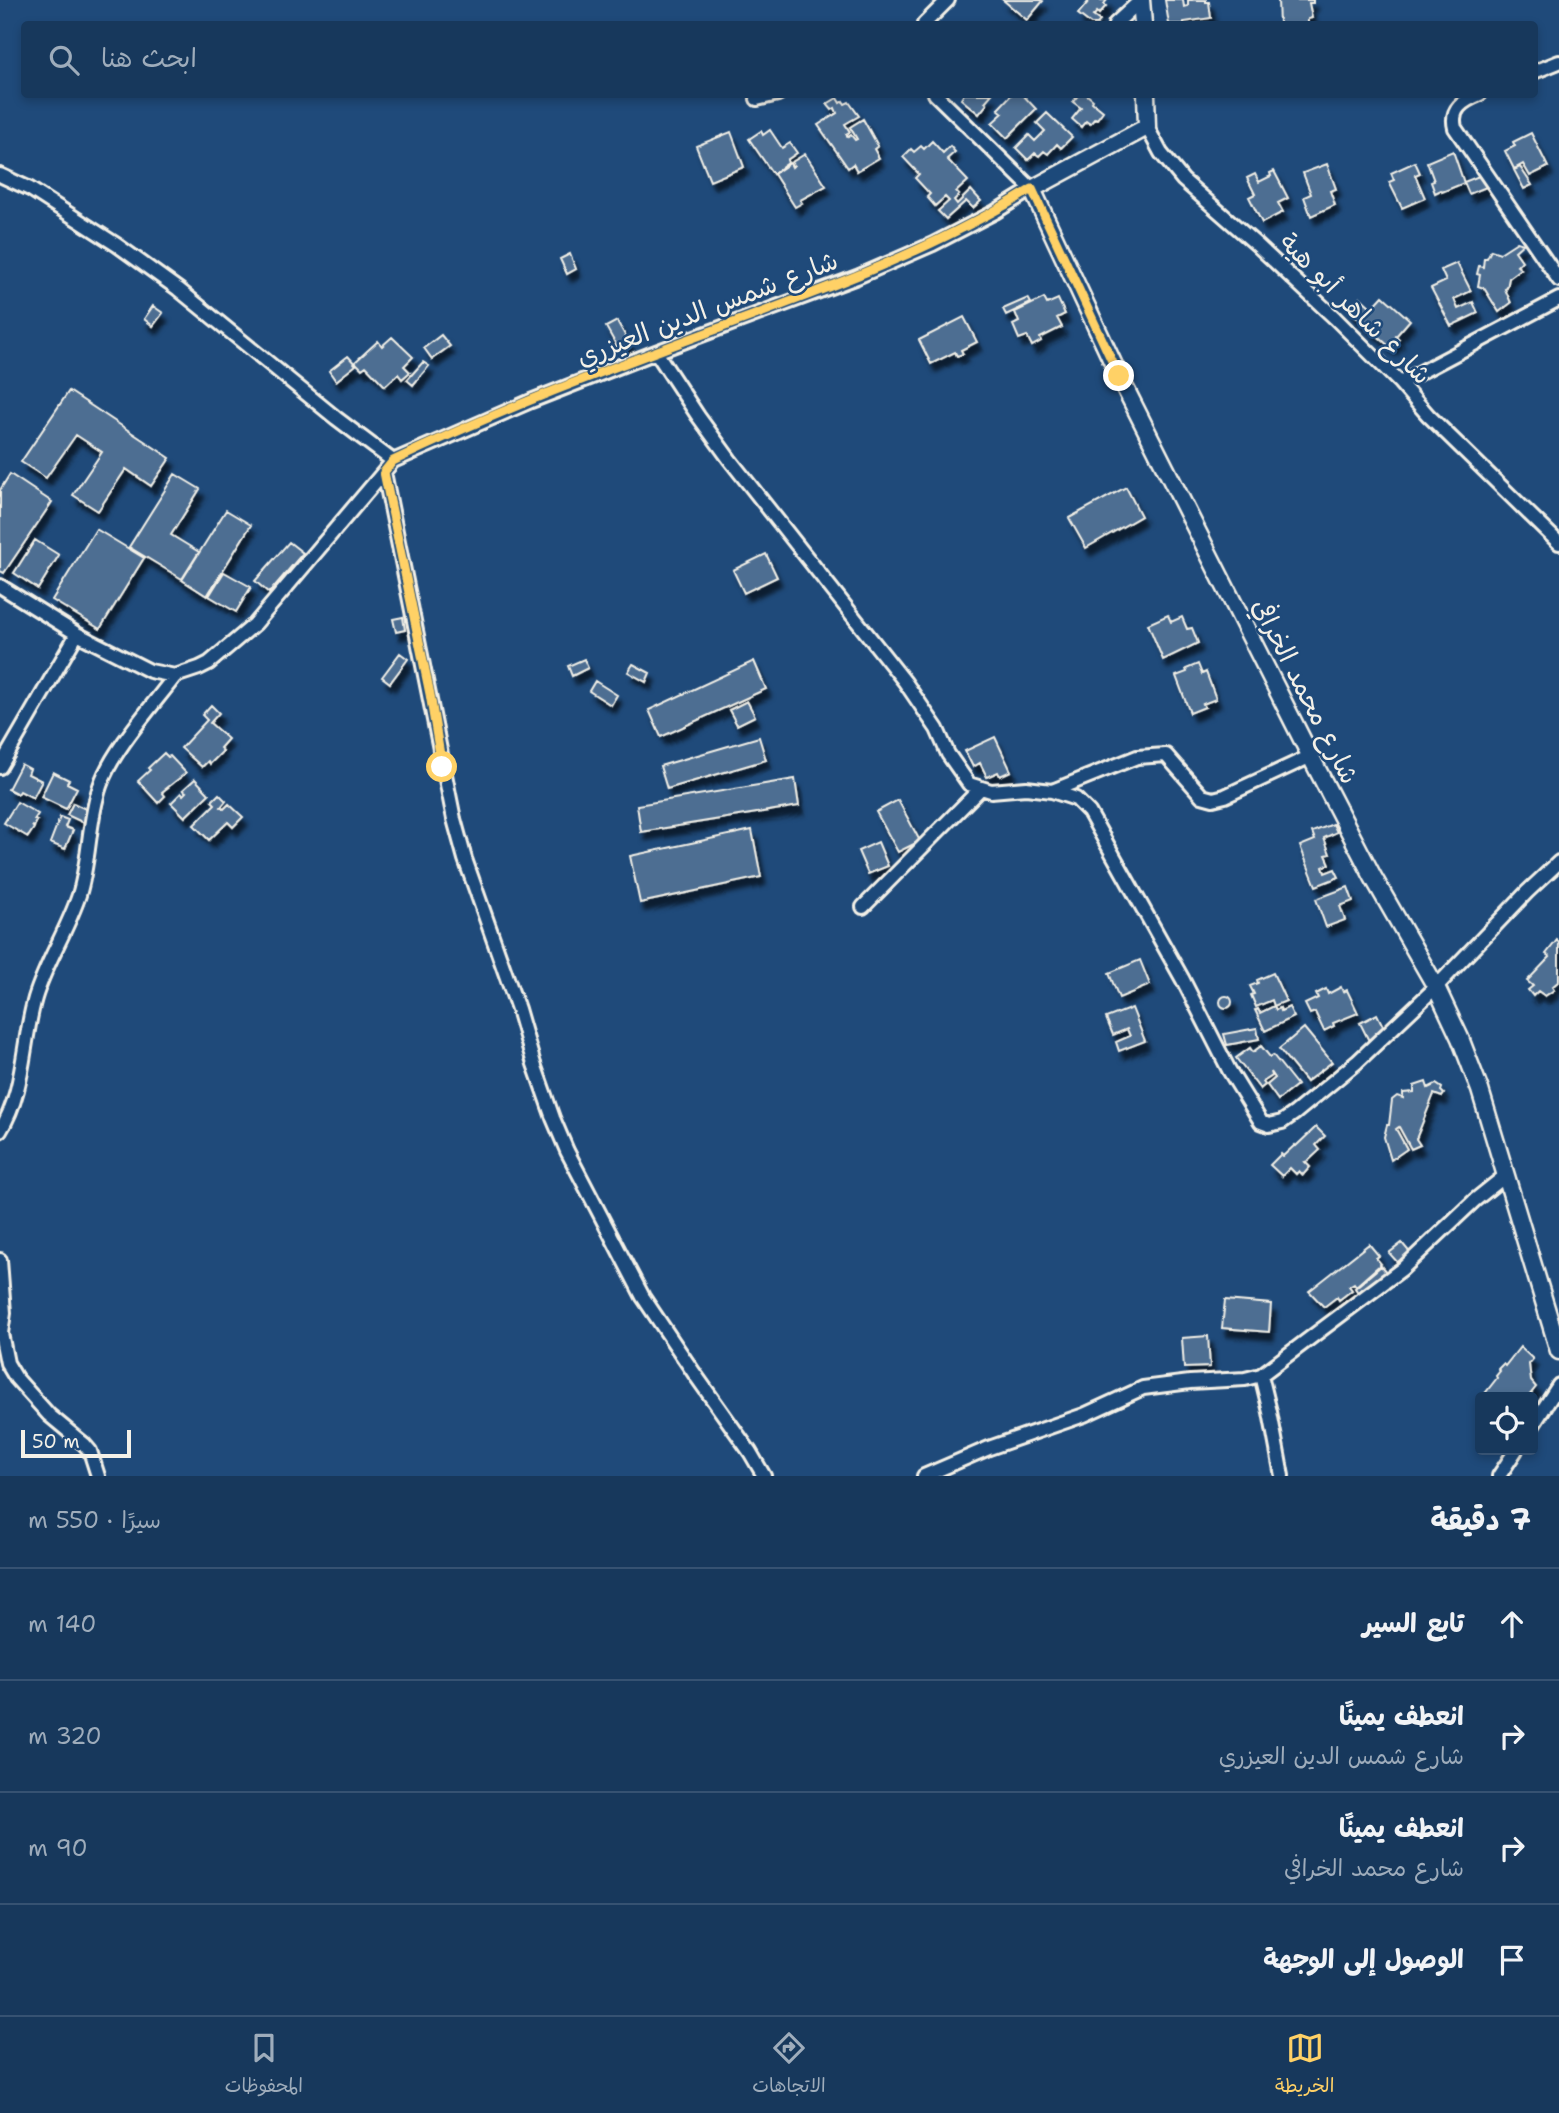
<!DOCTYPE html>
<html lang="ar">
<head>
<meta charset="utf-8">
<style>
  :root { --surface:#17385c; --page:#203f62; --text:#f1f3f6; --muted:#9eacbb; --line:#365272; --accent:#ffd166 }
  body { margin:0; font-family:"Shantell Sans","Playpen Sans Arabic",sans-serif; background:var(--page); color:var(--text); direction:rtl }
  .controls { position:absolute; right:21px; bottom:21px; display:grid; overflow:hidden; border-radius:7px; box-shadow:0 4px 10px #0003 }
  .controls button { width:63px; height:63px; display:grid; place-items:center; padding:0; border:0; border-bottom:2px solid var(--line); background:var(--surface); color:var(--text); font:35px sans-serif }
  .scale { position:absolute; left:21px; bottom:18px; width:110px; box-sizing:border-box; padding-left:7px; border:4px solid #f4f1e8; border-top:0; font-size:19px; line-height:24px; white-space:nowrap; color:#f4f1e8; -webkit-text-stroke:5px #1f4a7a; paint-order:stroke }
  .stop { position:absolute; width:21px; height:21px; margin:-16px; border:5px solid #ffd166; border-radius:50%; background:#fff }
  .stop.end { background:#ffd166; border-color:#fff; box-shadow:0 2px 7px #0008 }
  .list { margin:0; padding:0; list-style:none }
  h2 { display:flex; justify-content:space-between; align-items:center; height:91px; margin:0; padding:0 28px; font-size:30px }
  h2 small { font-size:23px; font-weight:400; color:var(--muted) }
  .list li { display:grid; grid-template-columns:46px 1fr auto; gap:21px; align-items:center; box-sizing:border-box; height:112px; padding:0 28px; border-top:2px solid var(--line) }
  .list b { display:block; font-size:26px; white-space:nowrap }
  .list p { margin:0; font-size:23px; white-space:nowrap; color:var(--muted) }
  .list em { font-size:23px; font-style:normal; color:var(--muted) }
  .icon { flex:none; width:38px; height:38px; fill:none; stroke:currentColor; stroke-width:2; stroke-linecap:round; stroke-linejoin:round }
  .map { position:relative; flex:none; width:1559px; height:1476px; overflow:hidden; direction:ltr }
  .search { position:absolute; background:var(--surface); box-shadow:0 4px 10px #0003; left:21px; right:21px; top:21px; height:77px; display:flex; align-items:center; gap:18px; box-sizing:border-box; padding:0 24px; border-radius:7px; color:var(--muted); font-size:26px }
  .sheet { height:539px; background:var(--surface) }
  nav { display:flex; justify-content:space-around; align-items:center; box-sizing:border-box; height:98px; border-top:2px solid var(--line); background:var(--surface); font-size:19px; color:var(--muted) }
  nav a { display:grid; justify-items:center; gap:4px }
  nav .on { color:var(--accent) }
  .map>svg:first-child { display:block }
  .building { fill:#4d6e92; stroke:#f4f1e8; stroke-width:2; filter:url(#shadow) }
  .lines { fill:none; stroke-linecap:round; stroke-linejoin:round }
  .minor-casing { stroke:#f4f1e8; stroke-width:18 }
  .tertiary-casing { stroke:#f4f1e8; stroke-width:21 }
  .minor { stroke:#1f4a7a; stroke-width:12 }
  .tertiary { stroke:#1f4a7a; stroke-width:16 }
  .route { stroke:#ffd166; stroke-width:9 }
  .labels { text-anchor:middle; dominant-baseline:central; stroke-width:5; stroke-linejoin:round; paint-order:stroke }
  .street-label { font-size:26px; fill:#f4f1e8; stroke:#1f4a7a }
</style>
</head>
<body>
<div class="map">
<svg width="1559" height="1476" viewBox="0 0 1559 1476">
  <defs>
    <filter id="shadow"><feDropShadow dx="4.5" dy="8" stdDeviation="2" flood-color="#0009"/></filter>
  </defs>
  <rect width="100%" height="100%" fill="#1f4a7a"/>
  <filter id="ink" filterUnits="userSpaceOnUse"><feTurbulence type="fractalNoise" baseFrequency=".0143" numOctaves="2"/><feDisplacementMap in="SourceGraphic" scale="14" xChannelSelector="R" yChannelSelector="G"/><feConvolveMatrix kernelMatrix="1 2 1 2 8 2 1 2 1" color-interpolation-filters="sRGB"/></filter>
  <g filter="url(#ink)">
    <!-- building -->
    <path class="building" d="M1003,0H1041L1043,1L1027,20Z
      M1088,0H1107L1104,4L1106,6L1099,14L1097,12L1093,16L1100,21L1097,24H1091L1078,14L1089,1Z
      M1165,0H1183L1184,7L1188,6V0H1206V2H1209L1211,18L1184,22V24H1169Z
      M1278,0H1313V3H1309L1312,18L1308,19V24H1279Z
      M964,94H992L985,102L987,104L979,114L961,99Z
      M1012,94H1022L1036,109L1007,138L992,123L1003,113L998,109Z
      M1079,94H1086L1093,100L1092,102L1103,111L1097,119L1095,118L1090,124L1086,121L1081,127L1072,119L1081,108L1073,102Z
      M837,98L840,103L843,101L845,104L849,102L859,116L845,124L850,132L846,134L848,137L851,135L855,140L857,139L850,127L863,119L878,146L874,149L879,158L857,171L853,164L848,168L818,125L837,113L835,108L832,110L827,104Z
      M1047,113L1072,137L1061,148L1057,144L1048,154L1044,151L1039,156L1035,153L1028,160L1016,148L1029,135L1035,141L1045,131L1037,123Z
      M770,130L782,148L790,143L797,153L787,160L788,163L773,174L749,139L761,131L763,135Z
      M731,132L744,167L710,181L696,146Z
      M1531,133L1548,167L1530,176L1523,164L1514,169L1505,151L1515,146L1513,142Z
      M932,141L943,153L950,146L955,152L947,159L968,181L956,192L959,195L954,200L957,204L971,190L981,201L973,208L966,201L946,219L938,211L949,201L945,197L935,206L927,197L930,194L915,178L919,174L903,157L911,149L914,152L921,146L924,149Z
      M1453,151L1464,183L1442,192L1441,190L1435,193L1431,182L1434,181L1427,162Z
      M805,154L826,186L800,200L802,203L795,207L774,174L790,163L792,167L794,165L792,162Z
      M1415,162L1420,173L1415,175L1425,198L1402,208L1389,182L1394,180L1391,173Z
      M1327,164L1336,189L1330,191L1335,205L1311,216L1304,197L1311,194L1303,173Z
      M1520,167L1532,185L1524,189L1514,170Z
      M1274,171L1288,198L1278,203L1283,212L1262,223L1249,197L1255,194L1247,178L1255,174L1259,182L1271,176L1270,173Z
      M1484,174L1489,186L1469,194L1464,182Z
      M1517,242L1523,244L1515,251L1522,261L1517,266L1521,269L1509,278L1507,288L1505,289L1511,303L1499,312L1484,288L1478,286L1480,275L1477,274L1479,266L1483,267L1484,258H1487L1491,250L1500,253Z
      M570,254L576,269L567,274L560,259Z
      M1457,263L1471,291L1454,299L1458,309L1473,302L1478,313L1451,326L1431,288L1446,281L1441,270Z
      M1383,296L1410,320L1396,336L1399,339L1391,348L1349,310L1360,297L1372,308Z
      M1028,298L1031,303L1006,315L1003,309Z
      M1044,298L1047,304L1058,299L1065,314L1057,318L1062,327L1040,338L1041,341L1032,346L1027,336L1019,339L1013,325L1019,322L1015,312Z
      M153,306L163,313L153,326L144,319Z
      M964,317L977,342L961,350L963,354L957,356L955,352L931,364L919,340Z
      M617,321L630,344L619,350L606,327Z
      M441,335L450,346L432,359L424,348Z
      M392,337L413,357L404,366L410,372L402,379L398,374L385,386L366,366L362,369L355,362L378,341L382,346Z
      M348,356L356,365L336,381L329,371Z
      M423,362L429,366L413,385L407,380Z
      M69,391L170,458L151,486L126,469L98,511L73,495L102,452L76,435L46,478L21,462Z
      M10,474L52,502L4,573L0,571V490Z
      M175,474L200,489L171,535L199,552L182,579L129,547Z
      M1126,487L1141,516L1086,548L1069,518Z
      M226,510L251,525L207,596L182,580Z
      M96,529L144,558L100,629L52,600Z
      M35,540L59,555L38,589L14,573Z
      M289,542L303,553L269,593L255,581Z
      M766,554L777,577L744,593L733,570Z
      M224,572L251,587L236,612L209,596Z
      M1168,615L1171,622L1182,617L1187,629L1192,628L1198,643L1163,660L1148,624Z
      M403,617L405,630L396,632L393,619Z
      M400,653L408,659L390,683L382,677Z
      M584,659L588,668L572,676L568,666Z
      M754,661L766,689L661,737L649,710Z
      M633,664L650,673L646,682L628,672Z
      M1198,664L1202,674L1206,672L1216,699L1203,704L1205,707L1190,713L1176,676L1187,672L1186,669Z
      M595,681L617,695L611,705L589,691Z
      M747,701L755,716L737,725L729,710Z
      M211,705L219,713L210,723L228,739L220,748L223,751L210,764L208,761L202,767L181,748L207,720L202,715Z
      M759,737L766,760L667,789L660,766Z
      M995,737L1011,771L1000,776L998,772L987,777L980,763L973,767L965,751Z
      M164,753L168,757L170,756L186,773L162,792L165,796L158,803L138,781L150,770L148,768Z
      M21,764L30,769L28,774L42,781L33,798L20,791L18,794L8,789Z
      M53,772L69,780L67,783L77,788L66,809L41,797Z
      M195,779L209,794L185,817L171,803L181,793L183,795L186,792L183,790Z
      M795,779L799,806L641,832L637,805Z
      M219,794L226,801L221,807L224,809L229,804L243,817L233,827L228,822L209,840L194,825L215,804L212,801Z
      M898,800L920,841L898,852L876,812Z
      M17,802L38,814L34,820L37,821L34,827L32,826L34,828L28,837L4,823Z
      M73,803L90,811L84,823L67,815Z
      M60,817L68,820L65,827L73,830L65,849L50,843Z
      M1333,824L1337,832L1324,838L1330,854L1326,855L1330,864L1323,867L1325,873L1335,869L1339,877L1316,886L1300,846L1315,840L1312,832Z
      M752,830L761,877L640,903L630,856Z
      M878,842L888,866L868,874L858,851Z
      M1348,887L1353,901L1340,906L1345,920L1326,927L1316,899Z
      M1557,940L1559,943V981L1552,987L1554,990L1545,996L1538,991L1533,996L1528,990L1533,986L1527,981L1550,957L1546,954Z
      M1140,960L1150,985L1119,998L1109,973Z
      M1273,973L1286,1001L1274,1006L1272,1000L1256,1007L1251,995L1254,994L1250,986L1258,983L1257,980Z
      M1341,987L1343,992L1347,990L1358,1013L1333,1023L1334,1026L1324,1031L1315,1012L1310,1014L1305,1004L1318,998L1316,994L1326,989L1328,994Z
      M1220 1002a6 6 0 1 1 12 0a6 6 0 1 1-12 0Z
      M1274,1006L1276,1010L1280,1008L1281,1011L1289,1007L1294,1017L1265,1031L1255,1010L1258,1009L1260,1013Z
      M1132,1008L1145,1041L1119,1051L1116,1042L1130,1036L1127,1029L1113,1035L1106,1018Z
      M1377,1014L1386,1032L1369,1041L1360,1023Z
      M1257,1028L1259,1039L1227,1045L1224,1034Z
      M1304,1028L1332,1062L1306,1082L1279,1049Z
      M1261,1046L1270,1057L1273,1055L1297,1085L1278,1100L1267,1085L1275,1078L1271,1072L1272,1076L1263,1082L1265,1085L1260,1089L1236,1058L1250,1048L1253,1052Z
      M1426,1082L1428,1088L1436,1084L1442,1088L1441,1091L1444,1094L1442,1097L1434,1094L1416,1139L1420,1145L1411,1149L1399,1127L1396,1129L1407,1149L1391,1160L1384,1137L1387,1125H1389L1392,1100L1397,1096L1403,1098V1093L1414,1092V1086Z
      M1316,1127L1325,1136L1316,1145L1320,1150L1308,1161L1305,1162L1310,1167L1303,1175L1299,1171L1296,1174L1290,1168L1282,1176L1270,1165L1281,1154L1283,1156L1295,1145L1296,1146Z
      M1402,1243L1412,1255L1400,1265L1389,1253Z
      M1369,1244L1379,1256L1376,1258L1381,1264L1356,1286L1354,1283L1349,1286L1352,1290L1339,1300L1337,1297L1324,1307L1309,1291Z
      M1381,1266L1387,1273L1373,1283L1368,1292L1365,1289L1359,1294L1355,1288Z
      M1225,1300L1271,1304L1269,1332L1222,1328Z
      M1208,1336L1210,1367L1184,1368L1182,1338Z
      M1520,1347L1533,1359L1529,1364L1531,1381L1536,1387L1528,1397H1484L1483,1396L1497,1378L1496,1376L1500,1371L1498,1369L1503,1364L1505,1366Z"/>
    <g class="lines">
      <!-- minor casing -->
      <g class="minor-casing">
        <path id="minor" d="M924,24L948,0
          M1115,24L1141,0
          M1534,72L1559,62
          M1480,94C1463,101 1450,109 1455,128L1559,280
          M757,99L778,94
          M1147,127L1161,153L1183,180L1256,244L1335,318L1400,383L1428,415L1559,543
          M0,175L30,189L117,245L178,289L336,418L393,461
          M656,352L698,416L730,460L905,682L937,729L948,754L969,784L991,791L1026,788L1052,791L1076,799L1089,812L1183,980L1229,1070L1261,1122L1269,1125L1282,1122L1295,1113L1357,1062L1436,987L1527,892L1559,862
          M1400,383L1559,299
          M384,472L454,819L465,859L518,1009L534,1064L553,1118L567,1151L643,1297L694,1373L750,1452L764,1476
          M0,586L77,634L150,671L175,676L199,668L209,663L255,624L393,461L531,401L656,352L857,277L933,244L995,212L1032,189L935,94
          M0,767L77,634
          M1052,791L1137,757L1166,755L1202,796L1213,799L1225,796L1311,756
          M863,907L980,789
          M0,1131C25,1091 22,1043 35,998C46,962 67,931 79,895C90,860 88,821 100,786C111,752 153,705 175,676
          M0,1260L4,1313L1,1333L7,1363L16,1378L49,1415L84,1444L90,1451L98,1476
          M1261,1375L1270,1412L1282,1476
          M1533,1425L1559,1385
          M924,1476L989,1448L1084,1415L1143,1388L1190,1382L1245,1379L1261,1375L1402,1269L1475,1200L1505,1176
          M1499,1476L1516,1450"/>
      </g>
      <!-- tertiary casing -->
      <g class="tertiary-casing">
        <path id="tertiary" d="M1141,0L1143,24
          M1146,94L1147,127L1032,189L1119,376L1315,765L1373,877L1436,987L1460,1038L1480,1090L1559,1351"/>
      </g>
      <!-- minor -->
      <use href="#minor" class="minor"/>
      <!-- tertiary -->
      <use href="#tertiary" class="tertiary"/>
    </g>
  </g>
  <g class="lines" filter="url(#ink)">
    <!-- route -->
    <path class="route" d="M442,767L430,694L384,472L393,461C498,410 608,369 717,329C826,289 933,250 1032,189L1119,376"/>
  </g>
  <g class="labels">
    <!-- street labels -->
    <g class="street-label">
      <text transform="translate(707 308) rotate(-21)">شارع شمس الدين العيزري</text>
      <text transform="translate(1356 308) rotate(45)">شارع شاهر أبو هية</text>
      <text transform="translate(1306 691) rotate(63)">شارع محمد الخرافي</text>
    </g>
  </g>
</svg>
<div class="controls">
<button><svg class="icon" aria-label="locate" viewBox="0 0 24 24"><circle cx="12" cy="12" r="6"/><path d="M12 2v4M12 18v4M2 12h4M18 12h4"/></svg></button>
</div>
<div class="scale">50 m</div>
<div class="stop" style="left:442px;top:767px"></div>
<div class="stop end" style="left:1119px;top:376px"></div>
<div class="search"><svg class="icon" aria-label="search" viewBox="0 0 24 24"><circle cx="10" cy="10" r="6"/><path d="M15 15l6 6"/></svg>ابحث هنا</div>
</div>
<section class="sheet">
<h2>7 دقيقة<small>سيرًا · 550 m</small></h2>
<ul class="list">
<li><svg class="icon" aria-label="ahead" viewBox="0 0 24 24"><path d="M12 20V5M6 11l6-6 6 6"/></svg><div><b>تابع السير</b></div><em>140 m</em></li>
<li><svg class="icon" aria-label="right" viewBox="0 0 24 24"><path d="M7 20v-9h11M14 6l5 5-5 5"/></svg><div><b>انعطف يمينًا</b><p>شارع شمس الدين العيزري</p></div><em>320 m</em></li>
<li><svg class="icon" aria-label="right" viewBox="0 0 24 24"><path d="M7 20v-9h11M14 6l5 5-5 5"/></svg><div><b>انعطف يمينًا</b><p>شارع محمد الخرافي</p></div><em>90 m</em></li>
<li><svg class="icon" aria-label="arrive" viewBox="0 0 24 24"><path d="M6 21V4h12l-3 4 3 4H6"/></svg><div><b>الوصول إلى الوجهة</b></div></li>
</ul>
</section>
<nav>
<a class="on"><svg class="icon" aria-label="map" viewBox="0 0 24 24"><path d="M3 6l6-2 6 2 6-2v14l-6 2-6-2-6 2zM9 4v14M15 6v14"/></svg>الخريطة</a>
<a><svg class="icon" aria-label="directions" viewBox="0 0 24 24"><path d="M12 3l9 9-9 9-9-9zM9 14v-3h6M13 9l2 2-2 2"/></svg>الاتجاهات</a>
<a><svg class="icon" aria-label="saved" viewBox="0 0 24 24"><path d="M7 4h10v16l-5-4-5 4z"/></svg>المحفوظات</a>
</nav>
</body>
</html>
